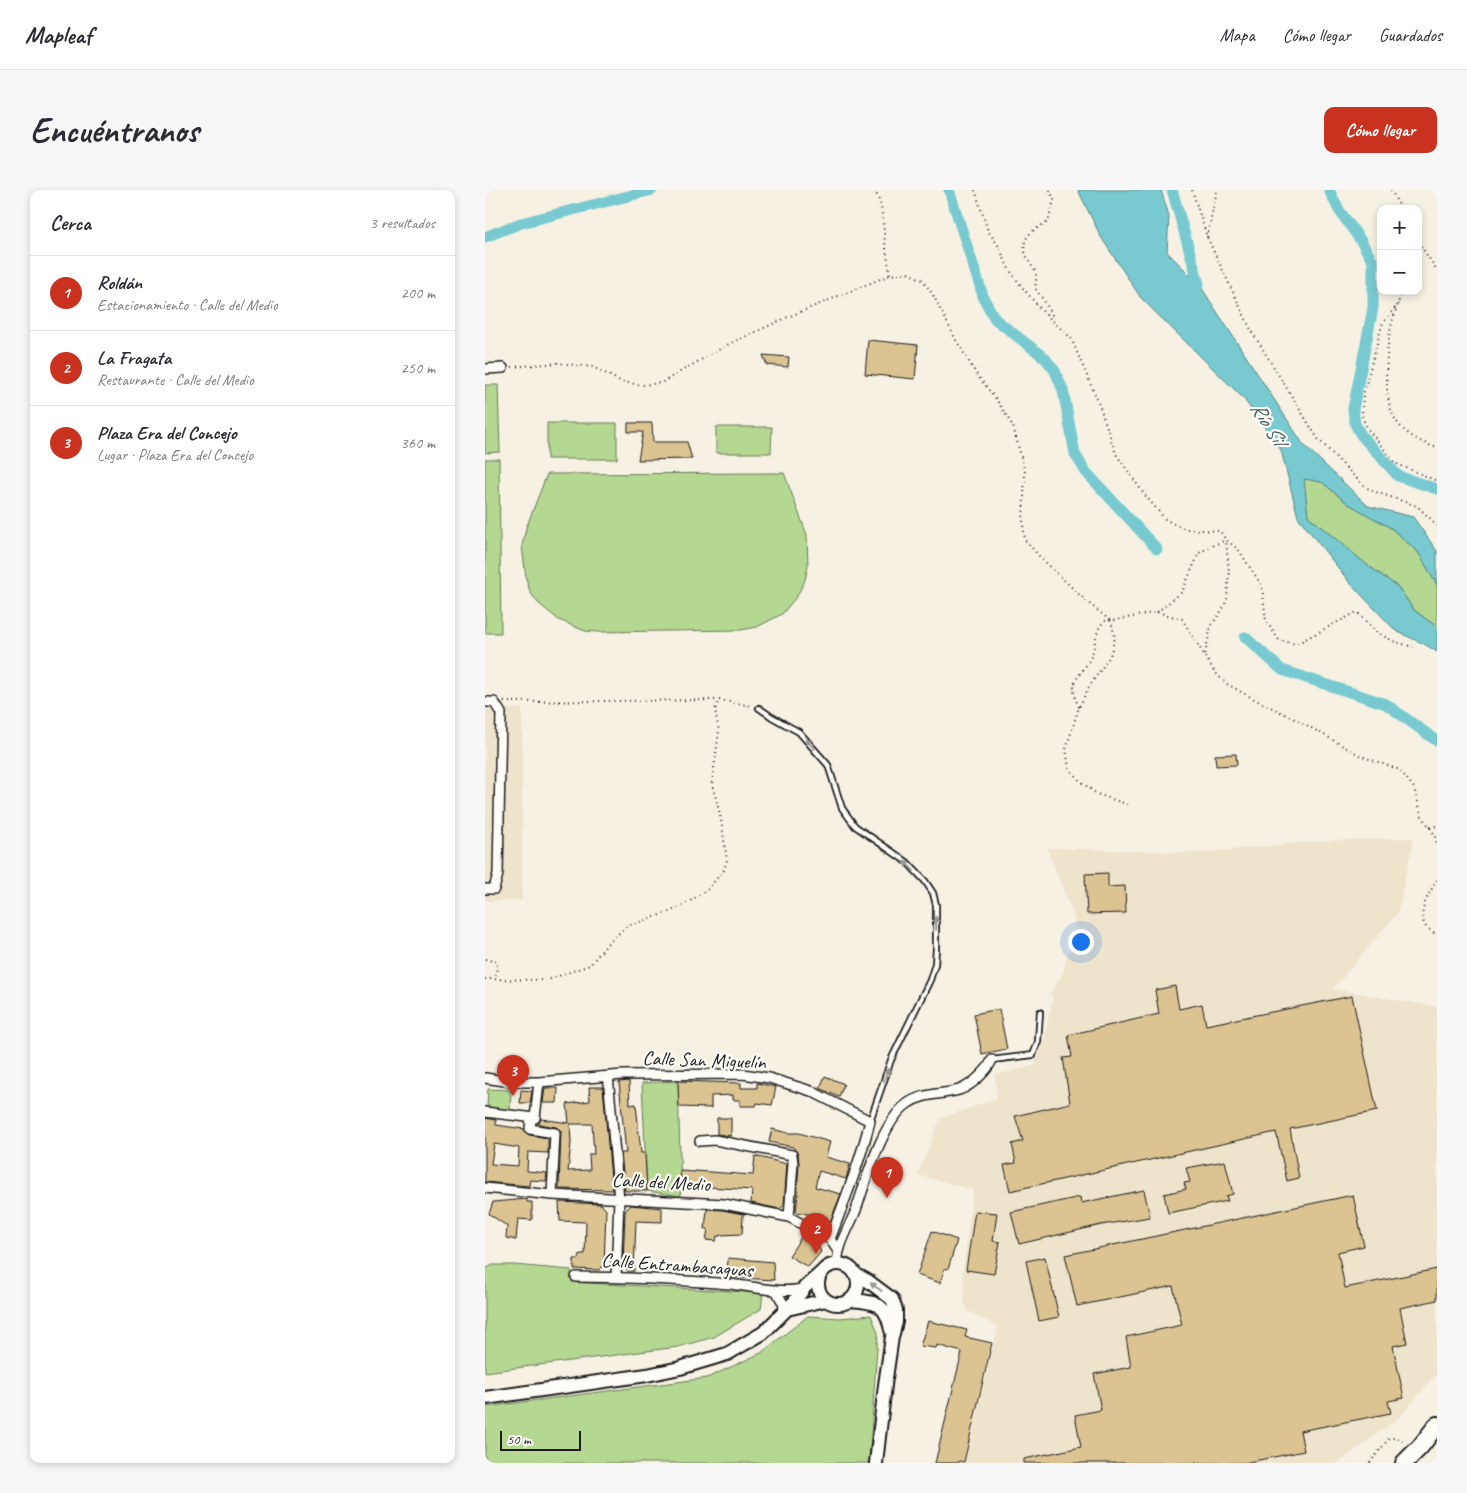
<!DOCTYPE html>
<html lang="es">
<head>
<meta charset="utf-8">
<style>
  :root { --surface:#fff; --page:#f7f7f7; --text:#2b2b33; --muted:#7c7c81; --line:#e1e1e2; --accent:#c8321e }
  body { margin:0; font-family:Caveat,sans-serif; background:var(--page); color:var(--text) }
  .controls { position:absolute; right:15px; top:15px; display:grid; overflow:hidden; border-radius:10px; box-shadow:0 2px 8px #0003 }
  .controls button { width:45px; height:45px; display:grid; place-items:center; padding:0; border:0; border-bottom:1px solid var(--line); background:var(--surface); color:var(--text); font:25px sans-serif }
  .scale { position:absolute; left:15px; bottom:12px; width:81px; box-sizing:border-box; padding-left:5px; border:2px solid #1c1c1c; border-top:0; font-size:14px; line-height:18px; white-space:nowrap; color:#1c1c1c; -webkit-text-stroke:4px #fdfcf7; paint-order:stroke }
  .you { position:absolute; left:595px; top:751px; width:18px; height:18px; margin:-12px; border:4px solid #fff; border-radius:50%; background:#1a73e8; box-shadow:0 0 0 8px #1a73e833 }
  .badge { display:grid; place-items:center; width:32px; height:32px; border-radius:50%; background:var(--accent); color:#fff; font-size:16px; font-weight:700 }
  .pin { position:absolute; translate:-50% -41px; filter:drop-shadow(0 1px 2px #0008) }
  .pin::after { content:''; position:absolute; top:26px; width:18px; height:15px; background:inherit; clip-path:polygon(0 0,100% 0,50% 100%) }
  .list { margin:0; padding:0; list-style:none }
  h2 { display:flex; justify-content:space-between; align-items:center; height:65px; margin:0; padding:0 20px; font-size:21px }
  h2 small { font-size:16px; font-weight:400; color:var(--muted) }
  .list li { display:grid; grid-template-columns:32px 1fr auto; gap:15px; align-items:center; box-sizing:border-box; height:75px; padding:0 20px; border-top:1px solid var(--line) }
  .list b { display:block; font-size:19px; white-space:nowrap }
  .list p { margin:0; font-size:16px; white-space:nowrap; color:var(--muted) }
  .list em { font-size:16px; font-style:normal; color:var(--muted) }
  .map { position:relative; flex:none; width:952px; height:1273px; overflow:hidden; border-radius:10px }
  header { display:flex; align-items:center; gap:30px; box-sizing:border-box; height:70px; padding:0 25px; background:var(--surface); border-bottom:1px solid var(--line) }
  header strong { font-size:24px }
  nav { display:flex; gap:28px; margin-inline-start:auto; font-size:18px }
  .intro { display:flex; align-items:center; justify-content:space-between; box-sizing:border-box; height:120px; padding:0 30px }
  h1 { margin:0; font-size:35px }
  .button { padding:12px 22px; border-radius:10px; background:var(--accent); color:#fff; font-size:18px; font-weight:700 }
  main { display:flex; gap:30px; padding:0 30px }
  aside { flex:1; background:var(--surface); border-radius:10px; box-shadow:0 2px 8px #0003 }
  .map>svg:first-child { display:block }
  .built { fill:#eee3cb }
  .green { fill:#b4d792; stroke:#687a57 }
  .water { fill:#79cad0; stroke:#548488 }
  .lines { fill:none; stroke-linecap:round; stroke-linejoin:round }
  .canal { stroke:#79cad0; stroke-width:11 }
  .building { fill:#dbc392; stroke:#1c1c1c; fill-rule:evenodd }
  .lane-casing { stroke:#1c1c1c; stroke-width:8 }
  .street-casing { stroke:#1c1c1c; stroke-width:12 }
  .secondary-casing { stroke:#1c1c1c; stroke-width:16 }
  .highway-casing { stroke:#1c1c1c; stroke-width:20 }
  .path { stroke:#1c1c1c; stroke-width:2; stroke-dasharray:1 4; stroke-linecap:butt }
  .lane { stroke:#fdfcf7; stroke-width:4.5 }
  .street { stroke:#fdfcf7; stroke-width:9 }
  .secondary { stroke:#fdfcf7; stroke-width:12 }
  .highway { stroke:#fdfcf7; stroke-width:16 }
  .oneway { fill:#989794 }
  .labels { text-anchor:middle; dominant-baseline:central; stroke-width:4.5; stroke-linejoin:round; paint-order:stroke }
  .street-label { font-size:20px; fill:#1c1c1c; stroke:#fdfcf7 }
  .water-label { font-size:21px; font-style:italic; fill:#3d595b; stroke:#fdfcf7 }
</style>
</head>
<body>
<header>
<strong>Mapleaf</strong>
<nav><a>Mapa</a><a>Cómo llegar</a><a>Guardados</a></nav>
</header>
<div class="intro"><h1>Encuéntranos</h1><a class="button">Cómo llegar</a></div>
<main>
<aside>
<h2>Cerca<small>3 resultados</small></h2>
<ul class="list">
<li><span class="badge">1</span><div><b>Roldán</b><p>Estacionamiento · Calle del Medio</p></div><em>200 m</em></li>
<li><span class="badge">2</span><div><b>La Fragata</b><p>Restaurante · Calle del Medio</p></div><em>250 m</em></li>
<li><span class="badge">3</span><div><b>Plaza Era del Concejo</b><p>Lugar · Plaza Era del Concejo</p></div><em>360 m</em></li>
</ul>
</aside>
<div class="map">
<svg width="952" height="1273" viewBox="0 0 952 1273">
  <rect width="100%" height="100%" fill="#f6f1e3"/>
  <filter id="ink" filterUnits="userSpaceOnUse"><feTurbulence type="fractalNoise" baseFrequency=".02" numOctaves="2"/><feDisplacementMap in="SourceGraphic" scale="10" xChannelSelector="R" yChannelSelector="G"/><feConvolveMatrix kernelMatrix="1 2 1 2 8 2 1 2 1" color-interpolation-filters="sRGB"/></filter>
  <g filter="url(#ink)">
    <!-- built -->
    <path class="built" d="M0,519H37V710L0,711Z
      M929,648L913,722L848,799L952,817V1183L915,1227L853,1273H480L513,1137L483,1121L480,1113L478,1081L488,1000L433,985L455,929L512,908L510,885L549,876L559,852L568,806L565,805L579,780L580,772L587,756L590,743L589,727L562,658L713,663L836,651Z"/>
    <!-- green -->
    <path class="green" d="M0,195H13L15,262L0,263Z
      M62,233H132V269H62Z
      M231,237H287L286,263H231Z
      M0,269H14L16,443H0Z
      M299,283L322,345L323,376L320,390L312,406L297,424L272,437L256,440L113,442L100,441L74,430L53,413L45,402L41,388L37,356L41,338L62,284Z
      M818,288L837,292L862,313L906,338L933,362L952,395V437L929,420L913,397L881,374L823,326Z
      M193,891L196,1006L162,1001L157,893Z
      M3,899L26,900L25,920L2,919Z
      M8,1075H29L86,1080L87,1092L278,1103L276,1119L229,1147L193,1157L0,1182V1079Z
      M386,1125L393,1143L384,1273H0V1217L222,1188L276,1163L323,1126L355,1128Z"/>
    <!-- water -->
    <path class="water" d="M593,0H676L684,26L682,62L714,94L818,254L883,316L928,327L952,361V395L933,362L906,338L862,313L837,292L819,289L823,326L881,374L913,397L929,420L952,437V462L941,455L911,441L865,393L813,327L796,260L758,208L656,108L616,47Z"/>
    <g class="lines">
      <!-- canal -->
      <path class="canal" d="M464,0L499,109L510,129L560,168L570,181L578,200L590,264L601,282L672,359
        M687,0L714,94
        M844,0L854,20L876,51L888,72V118L868,219L870,234L876,245L913,286L952,299
        M0,47L36,33L167,0
        M760,447L797,480L901,514L952,551"/>
    </g>
    <!-- building -->
    <path class="building" d="M383,150L433,155L430,189L380,184Z
      M278,165L304,167L303,177L282,175Z
      M143,233H167L168,252H202L207,269L153,270L158,242H143Z
      M751,564L752,575L731,576L730,565Z
      M623,683V697L640,696L641,723L602,724L600,684Z
      M690,796L694,819L717,814L721,835L867,806L892,921L805,939L814,988L802,991L791,942L525,1001L519,975L531,973L527,954L538,951L530,926L585,913L578,868L587,867L583,845L674,824L670,800Z
      M514,819L522,859L497,864L489,824Z
      M340,886L359,894L354,907L335,898Z
      M144,891L145,915L151,914L156,963H160L162,1001H140L136,963H141L134,892Z
      M193,891L256,893V898H272V893L291,897L287,915L272,913L271,916H255V910H248V905L226,906V918L194,917Z
      M104,897H118L127,1000L74,999L76,941L71,937L54,934V933L56,929L84,933L82,914L105,911ZM85,934H107L109,964H104L105,980L83,981L86,953Z
      M60,898H73L72,913H58Z
      M36,900L47,901L45,913H35Z
      M0,928L11,930V935L39,939L44,945L63,948V963L43,962L42,981L62,983L61,991L45,990L44,996L0,992ZM9,954L34,958L33,976L6,974Z
      M232,928H246V946L232,944Z
      M287,939L303,943H314L345,952L341,967L365,974L361,989L334,981L330,997L356,1004L343,1037L337,1034L339,1027L311,1022L313,1003L312,1004L314,973L313,964L308,957L284,952Z
      M270,966L302,974L299,1015L295,1019L266,1013L267,1000L196,995L195,981L210,982V981L268,985Z
      M740,971L748,1004L741,1006L743,1011L683,1023L679,1004L701,999L699,993L705,992L701,978Z
      M659,1000L665,1027L616,1035L534,1054L526,1022L595,1007L596,1013Z
      M868,1005L879,1056L853,1062L860,1098L952,1079V1110L915,1118L922,1153L908,1156L919,1208L903,1211L906,1223L815,1241L819,1261L759,1273H539V1269L596,1257L590,1225L616,1220L609,1184L646,1177L641,1147L697,1135L688,1096L592,1116L580,1065Z
      M42,1009V1012H47V1030L33,1029L31,1050L21,1048L22,1036L4,1024L8,1012Z
      M74,1012L116,1014L121,1020L119,1075L114,1080L89,1079V1069H94L95,1064H100L101,1032L75,1031Z
      M146,1015L177,1018V1032L151,1031L149,1081H143L138,1075L140,1021Z
      M222,1019L237,1020L258,1024L257,1044L235,1045V1046H232L231,1051L221,1050L223,1039H220Z
      M490,1021L512,1023L508,1051L515,1052L509,1084L481,1080Z
      M447,1041L472,1050L463,1079L460,1078L455,1093L432,1085Z
      M318,1044L331,1051L336,1062L323,1077L304,1066Z
      M560,1067L574,1127L554,1131L541,1071Z
      M243,1068L288,1072L289,1090L242,1087Z
      M443,1131L482,1140L480,1147L507,1153L479,1272L474,1271L473,1273H450L477,1162L452,1155L451,1158L435,1156Z"/>
    <g class="lines">
      <!-- lane casing -->
      <g class="lane-casing">
        <path id="lane" d="M274,518L287,527L314,542L343,575L357,618L370,636L422,672L440,691L448,703L451,715V758L450,774L445,790L406,870L385,931
          M507,870L548,865L553,852L555,822"/>
      </g>
      <!-- street casing -->
      <g class="street-casing">
        <path id="street" d="M0,179L18,178
          M0,512H9L16,523L13,684L9,699H0
          M123,886L134,1009L131,1087
          M0,888L26,892H54L50,928L0,922
          M54,892L138,885L258,884L284,888L326,901L385,931C375,972 360,1010 345,1049L353,1061
          M46,928L45,939L70,943L67,1005
          M215,951L230,950L307,965L308,973L304,1027
          M0,998L67,1005L239,1014L304,1027L345,1049
          M352,1074C353,1054 364,1038 371,1020C381,991 397,932 422,914C437,903 456,905 474,900C483,897 489,892 496,885C501,880 504,877 507,870
          M91,1087C142,1087 193,1090 244,1094C266,1096 300,1105 319,1098
          M291,1100L299,1115L298,1124"/>
      </g>
      <!-- secondary casing -->
      <g class="secondary-casing">
        <path id="secondary" d="M333 1094a20 20 0 1 1 40 0a20 20 0 1 1-40 0Z
          M370,1084L383,1091L407,1109L411,1120V1132L407,1147L400,1195L391,1273
          M365,1110C390,1112 401,1112 406,1140
          M302,1119L341,1110
          M0,1208L162,1185L195,1178L242,1164L278,1143L309,1112L320,1097L338,1081"/>
      </g>
      <!-- highway casing -->
      <g class="highway-casing">
        <path id="highway" d="M919,1273L935,1257L952,1235"/>
      </g>
      <!-- path -->
      <path class="path" d="M389,0C400,16 397,39 401,58C402,67 404,75 405,85
        M490,0L503,41L513,55L524,79L537,97L559,123L586,148L614,214L631,264L659,304L680,329L689,334L701,339L735,341L741,350L753,359L777,396L781,431L794,450L811,454L872,422L891,442L908,451L928,457
        M565,0L569,10L563,32C545,41 532,50 544,71C545,75 549,78 550,81C552,87 551,92 550,98L563,117L569,129
        M707,0L722,47L766,140L833,249L875,292L885,300L932,316L952,335
        M906,0L916,19
        M722,47L732,0
        M933,52L952,80
        M917,101C913,115 907,129 905,142C901,164 898,207 909,227C917,243 935,252 952,258
        M913,114L897,135L878,205L877,226L882,238L910,273L952,291
        M27,177L73,173L108,177L137,192L157,195L176,193L242,155L303,127L405,85L423,83L438,90L448,105L471,150L492,185L511,209L528,236L540,282L538,332L540,350L555,367L602,412L626,431L672,422L697,429L729,481L740,493L771,510L816,532L876,566L915,580L929,598L937,626L950,645L952,654
        M672,422L697,402L714,363L729,355L741,350
        M720,464L726,436L738,419L742,409L744,382L741,350
        M19,512L234,510L267,516
        M594,517C580,488 599,486 607,464C611,452 610,441 619,431H626L630,448L625,466L604,497L594,517L581,559L584,578L596,592L612,604L644,615
        M945,637L952,636
        M952,690C945,702 930,724 942,738C945,740 949,743 952,745
        M0,769L12,772L11,789
        M0,789L62,790L105,775L123,753L142,736L184,722L202,713L222,700L239,680L242,670L236,629L227,593L234,541L230,520L234,510
        M885,1273L904,1248H913L921,1253"/>
      <!-- lane -->
      <use href="#lane" class="lane"/>
      <!-- street -->
      <use href="#street" class="street"/>
      <!-- secondary -->
      <use href="#secondary" class="secondary"/>
      <!-- highway -->
      <use href="#highway" class="highway"/>
    </g>
    <!-- one-way arrows -->
    <defs><path id="oneway-solid" d="M-6-.8H1V-3.2L6.5 0L1 3.2V.8H-6Z" transform="scale(1.25)"/></defs>
    <g class="oneway">
      <use href="#oneway-solid" transform="translate(325 554) rotate(-131)"/>
      <use href="#oneway-solid" transform="translate(424 676) rotate(-136)"/>
      <use href="#oneway-solid" transform="translate(451 733) rotate(-91)"/>
      <use href="#oneway-solid" transform="translate(401 885) rotate(-71)"/>
      <use href="#oneway-solid" transform="translate(391 1097) rotate(-144)"/>
    </g>
  </g>
  <g class="labels">
    <!-- street labels -->
    <g class="street-label">
      <text transform="translate(219 870) rotate(2)">Calle San Miguelín</text>
      <text transform="translate(176 992) rotate(3)">Calle del Medio</text>
      <text transform="translate(192 1075) rotate(4)">Calle Entrambasaguas</text>
    </g>
    <!-- water labels -->
    <g class="water-label">
      <text transform="translate(783 233) rotate(58)">Río Sil</text>
    </g>
  </g>
</svg>
<div class="controls">
<button>+</button>
<button>−</button>
</div>
<div class="scale">50 m</div>
<div class="you"></div>
<div class="pin badge" style="left:402px;top:1008px">1</div>
<div class="pin badge" style="left:331px;top:1064px">2</div>
<div class="pin badge" style="left:28px;top:906px">3</div>
</div>
</main>
</body>
</html>
